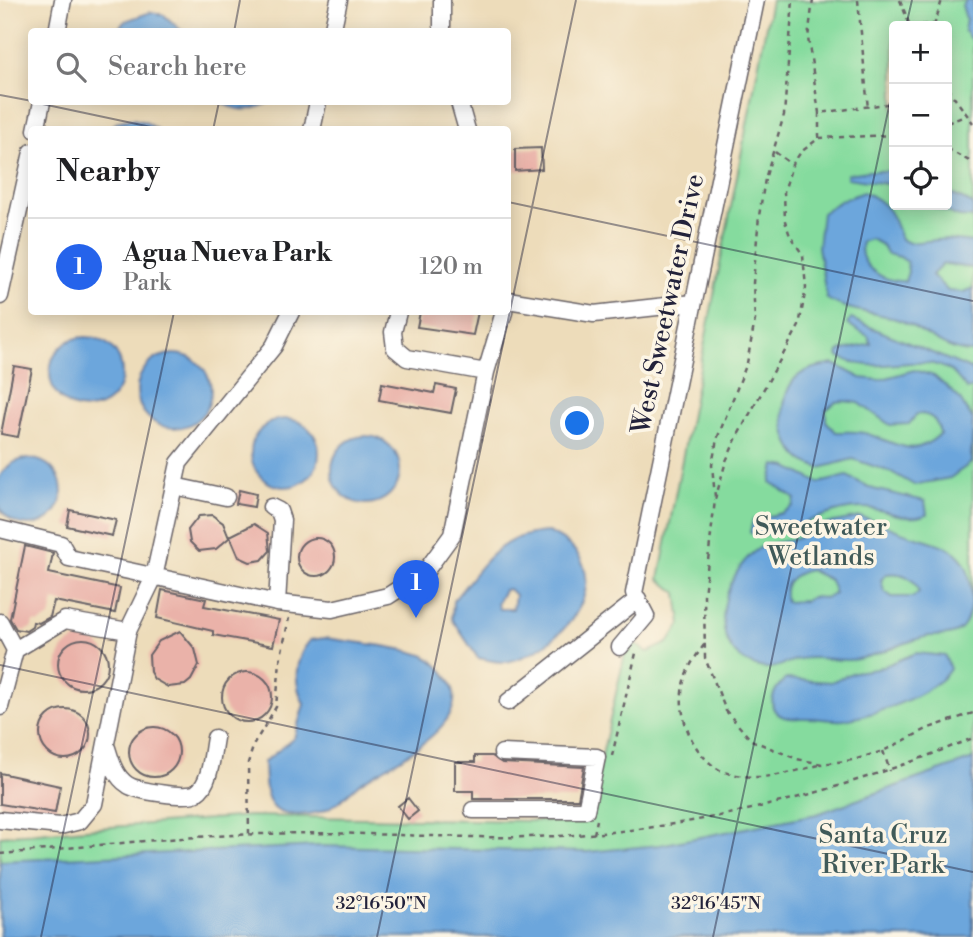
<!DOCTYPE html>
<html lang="en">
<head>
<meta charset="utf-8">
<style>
  :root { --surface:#fff; --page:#f6f6f6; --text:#202124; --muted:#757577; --line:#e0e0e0; --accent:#2563eb }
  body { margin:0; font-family:"Libre Bodoni",serif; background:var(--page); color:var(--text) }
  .controls { position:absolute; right:21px; top:21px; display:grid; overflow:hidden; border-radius:7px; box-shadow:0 4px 18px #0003 }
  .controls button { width:63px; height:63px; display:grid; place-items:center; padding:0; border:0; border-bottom:2px solid var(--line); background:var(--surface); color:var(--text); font:35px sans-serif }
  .you { position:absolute; left:578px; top:424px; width:24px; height:24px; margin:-18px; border:5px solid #fff; border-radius:50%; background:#1a73e8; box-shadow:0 0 0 10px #1a73e833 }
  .badge { display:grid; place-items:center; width:46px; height:46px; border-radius:50%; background:var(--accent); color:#fff; font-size:23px; font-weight:700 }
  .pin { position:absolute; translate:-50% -58px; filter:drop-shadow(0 2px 4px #0008) }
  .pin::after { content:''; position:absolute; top:37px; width:24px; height:21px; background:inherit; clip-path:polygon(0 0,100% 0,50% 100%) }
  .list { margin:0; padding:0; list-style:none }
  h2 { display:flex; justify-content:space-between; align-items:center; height:91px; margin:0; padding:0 28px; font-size:30px }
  h2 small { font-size:23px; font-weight:400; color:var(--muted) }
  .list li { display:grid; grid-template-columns:46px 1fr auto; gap:21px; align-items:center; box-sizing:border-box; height:98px; padding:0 28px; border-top:2px solid var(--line) }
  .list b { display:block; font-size:26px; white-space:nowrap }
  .list p { margin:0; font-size:23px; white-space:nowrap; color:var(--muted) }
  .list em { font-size:23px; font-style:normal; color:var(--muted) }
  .icon { flex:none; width:38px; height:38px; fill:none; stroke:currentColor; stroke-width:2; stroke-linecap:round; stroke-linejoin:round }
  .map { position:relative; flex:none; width:973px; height:937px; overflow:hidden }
  .search { position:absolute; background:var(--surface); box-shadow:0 4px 18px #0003; left:28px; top:28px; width:483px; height:77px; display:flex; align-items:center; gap:18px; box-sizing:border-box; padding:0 24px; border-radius:7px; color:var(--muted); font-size:26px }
  .panel { position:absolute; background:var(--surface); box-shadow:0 4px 18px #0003; left:28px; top:126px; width:483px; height:189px; border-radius:7px }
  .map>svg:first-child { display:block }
  .green { fill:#85db9e; stroke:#547e6c; stroke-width:2; fill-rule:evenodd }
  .water { fill:#6ca6dc; stroke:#47648c; stroke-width:2; fill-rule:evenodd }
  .building { fill:#eab2a9 }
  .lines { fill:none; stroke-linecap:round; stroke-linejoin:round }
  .minor-casing { stroke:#696367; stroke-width:19 }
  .path { stroke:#696367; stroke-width:2.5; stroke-dasharray:5 5; stroke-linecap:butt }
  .minor { stroke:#fff; stroke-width:16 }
  .ticks { fill:none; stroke:#22223b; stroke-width:2; stroke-opacity:0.45 }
  .labels { text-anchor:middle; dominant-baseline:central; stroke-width:7; stroke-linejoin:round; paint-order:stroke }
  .street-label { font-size:26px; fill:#22223b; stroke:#fcf5e5 }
  .park-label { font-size:26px; fill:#405a59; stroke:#fcf5e5 }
  .ticks-label { font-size:18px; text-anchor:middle; fill:#22223b; stroke:#fcf5e5; stroke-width:7; stroke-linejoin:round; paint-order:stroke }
</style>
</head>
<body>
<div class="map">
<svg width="973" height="937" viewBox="0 0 973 937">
  <rect width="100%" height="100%" fill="#fcf5e5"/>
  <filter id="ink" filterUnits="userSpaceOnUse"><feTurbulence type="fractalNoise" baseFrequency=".0143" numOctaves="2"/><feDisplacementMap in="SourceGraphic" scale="14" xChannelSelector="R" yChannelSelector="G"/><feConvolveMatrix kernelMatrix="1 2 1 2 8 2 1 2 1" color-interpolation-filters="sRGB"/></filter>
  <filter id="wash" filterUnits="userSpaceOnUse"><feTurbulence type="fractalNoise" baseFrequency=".00686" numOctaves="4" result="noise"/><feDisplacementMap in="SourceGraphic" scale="28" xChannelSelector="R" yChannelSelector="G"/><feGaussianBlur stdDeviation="1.57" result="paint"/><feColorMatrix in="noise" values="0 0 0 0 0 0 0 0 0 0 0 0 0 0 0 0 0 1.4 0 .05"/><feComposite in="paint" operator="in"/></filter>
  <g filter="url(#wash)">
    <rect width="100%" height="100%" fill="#eddcba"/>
    <!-- green -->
    <path class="green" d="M771,0H973V937H0V836L249,816L587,822L628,640L648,652L668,643L681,624L677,593L659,579ZM894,26H947V205H894Z"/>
    <!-- water -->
    <path class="water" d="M967,0H973V42L964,31L966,19L962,5Z
      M151,12L164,15L182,31H116L125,21Z
      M220,102H270C252,112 237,112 220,102Z
      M132,119L145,122L156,129H106L120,121Z
      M869,171H894V185L847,178V174Z
      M863,192C888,202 893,215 901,239L909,243L946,239L973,242V268L943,264L932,275L948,291L963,292L973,288V352C946,353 923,329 899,320C873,311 851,313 827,299L818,247L822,213L840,201ZM871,239L882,245L887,254L900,257L907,262L908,272L905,281C884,283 856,266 862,242Z
      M947,192L973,204V218L959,217L929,205H947Z
      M851,319L973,370V388L967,389C962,384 957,376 952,372C919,349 877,379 838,356L839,351L871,344L868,336L847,324Z
      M50 373a36 36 0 1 1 72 0a36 36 0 1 1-72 0Z
      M137 391a37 37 0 1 1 74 0a37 37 0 1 1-74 0Z
      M834,364L861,378L879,380L914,370L934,376L959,398L973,420L971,463L950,478L914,485L893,473L853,459L820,468C814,465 805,463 800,458C781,440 778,402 793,381C802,369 821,366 834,364ZM844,401L859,403L890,425L909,424L917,414C932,414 937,420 940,434C912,461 895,441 864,433C855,431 845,432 836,432L826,421V410L836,402Z
      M251 453a34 34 0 1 1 68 0a34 34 0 1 1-68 0Z
      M332 470a34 34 0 1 1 68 0a34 34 0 1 1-68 0Z
      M-4 492a33 33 0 1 1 66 0a33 33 0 1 1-66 0Z
      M775,465L788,467L819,483L847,476L873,489L925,501L927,514C909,524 885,508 864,508C825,507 788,536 754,535L750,532L753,520L782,513L793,506L795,499L771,482Z
      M860,517C878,521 893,530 910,535C950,547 973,550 971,601C970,610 968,624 960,630C951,637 940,635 929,636C905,641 883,654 858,659C839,663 820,655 800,659C788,661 778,669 765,668C702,659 719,575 759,548C769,541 784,543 795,539C805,536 814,529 824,525C835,521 848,520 860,517ZM810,570L830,580L835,594L826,598L811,597L805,601L786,602C781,583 792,574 810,570ZM887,574C901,572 915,577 919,592L913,597H892L884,591L881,580Z
      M548,532C625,567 572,644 511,661C500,664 489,660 478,658L452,619L453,601C483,566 497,534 548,532ZM509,589L515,595L513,609H499L497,603L504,590Z
      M325,638C350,642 405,647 425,656C437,662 444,671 450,682C475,727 385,765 359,784C345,796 334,809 315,813C305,815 288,816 278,811C263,801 265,777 264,762L294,738L304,704C293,682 294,659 310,640Z
      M916,653L945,656L950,669C934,695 874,715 844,720C832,721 818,718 806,718C799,718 790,719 784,717C764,710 773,687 786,679L831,682L854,672L877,669Z
      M973,759V937H0V861L319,846L587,852L660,845L817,814Z"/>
    <g id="blocks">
      <!-- building -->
      <path class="building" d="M541,148L542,169L515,171V149Z
        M420,312H478L473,335L417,327Z
        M14,366L32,369L18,437L1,434Z
        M382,383L434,393L436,385L456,389L451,413L379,400Z
        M239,490L256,494L254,507L236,504Z
        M70,510L116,520L112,536L67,526Z
        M212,515L223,523L229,538L216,549L199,551L190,542L188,530L199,516Z
        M254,524L268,533L270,551L262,560L250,562L239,557L230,536Z
        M297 557a19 19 0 1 1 38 0a19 19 0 1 1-38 0Z
        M25,546L53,553L49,573L120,588L115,613L54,601L50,617L39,623L33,622L32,627L26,631L16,629L10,619Z
        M162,590L206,599L204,606L279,620L273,646L213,635V631L157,618Z
        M180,631L195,649L199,665L191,680L185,685L168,687L154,679L150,672L149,655L159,641Z
        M58 664a25 25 0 1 1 50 0a25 25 0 1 1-50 0Z
        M222 697a25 25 0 1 1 50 0a25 25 0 1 1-50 0Z
        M40 734a25 25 0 1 1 50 0a25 25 0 1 1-50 0Z
        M129 752a25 25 0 1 1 50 0a25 25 0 1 1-50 0Z
        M475,756H492L502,763L584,767L578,799H473V791H455V762H475Z
        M0,773L60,786L55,813L0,804Z
        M408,798L418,811L408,819L398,806Z"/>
    </g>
  </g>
  <g filter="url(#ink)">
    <use href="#blocks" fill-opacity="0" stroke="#696367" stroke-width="2"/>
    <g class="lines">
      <!-- minor casing -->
      <g class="minor-casing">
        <path id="minor" d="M57,32L63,0
          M332,32L339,0
          M442,32V0
          M459,102L467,130
          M36,130L42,102
          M312,130L318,102
          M0,296L32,152
          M508,300L594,314L693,303
          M398,312L393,332L395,348L407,358L486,372
          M174,486L226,497
          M271,507L279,511L282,520L277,603
          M0,529L61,544L69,558L277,603L332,609L388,596L425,572L452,535L486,372L504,312
          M0,622L15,650
          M620,647L646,616L634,593L756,0
          M508,702L638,599
          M0,707L15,650L65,620L128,631
          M107,748C111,761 115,777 128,785C137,791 188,799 196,793C211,784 212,753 215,738
          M473,810H586L597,757L502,753
          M0,820L60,826L80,821L94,804L128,631L154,577L179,463L274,346L291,312"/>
      </g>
      <!-- path -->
      <path class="path" d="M813,0L808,38L819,113
        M858,0L868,109
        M900,0L910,26L933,24
        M934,26L942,0
        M947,88L973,123
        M947,123L965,116
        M894,135L819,138L801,152L792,165L784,192L785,221L790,236L803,255L806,288L799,326L738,435L726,461L715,500L704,595L705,658L726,711L751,740L797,759L822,764L853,760L883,751L929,728L973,713
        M819,138V113L894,103
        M947,149L973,163
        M775,152L792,165
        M715,497L712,465L717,439L747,363L755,320L753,283L759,216L765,179L784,115L793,0
        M704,645C698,653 691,663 687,672C673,705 688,750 718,769C724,773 736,775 744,776C768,780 796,771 819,765
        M883,751L890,771
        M612,756L636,653
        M249,834L248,763L254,744L276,707L280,661L289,618
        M594,834L597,820
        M0,854C87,847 176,836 263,834C367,830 471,842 575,835C714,826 845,790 973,738"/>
      <!-- minor -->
      <use href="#minor" class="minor"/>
    </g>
  </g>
  <!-- ticks -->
  <path class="ticks" d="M906,26L912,0M234,32L240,0M0,95L32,101M33,102L165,130M213,130L219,102M508,202L973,301M0,665L973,872M41,937L174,312M377,937L576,0M713,937L894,83"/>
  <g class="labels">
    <!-- street labels -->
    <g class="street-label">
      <text transform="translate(668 304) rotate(-78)">West Sweetwater Drive</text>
    </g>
    <!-- park labels -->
    <g class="park-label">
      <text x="821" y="527">Sweetwater<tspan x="821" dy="30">Wetlands</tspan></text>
      <text x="883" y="835">Santa Cruz<tspan x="883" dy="30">River Park</tspan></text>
    </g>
  </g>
  <g class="ticks-label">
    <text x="381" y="909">32°16'50"N</text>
    <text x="716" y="909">32°16'45"N</text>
  </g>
</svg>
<div class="controls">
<button>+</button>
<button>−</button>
<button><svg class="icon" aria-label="locate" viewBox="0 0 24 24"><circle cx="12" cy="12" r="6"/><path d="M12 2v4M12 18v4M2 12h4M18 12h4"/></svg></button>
</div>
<div class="you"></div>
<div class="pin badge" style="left:416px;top:618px">1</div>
<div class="search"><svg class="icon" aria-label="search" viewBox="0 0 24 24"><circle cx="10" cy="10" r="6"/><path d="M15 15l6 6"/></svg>Search here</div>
<section class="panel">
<h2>Nearby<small></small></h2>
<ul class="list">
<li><span class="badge">1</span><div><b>Agua Nueva Park</b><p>Park</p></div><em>120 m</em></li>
</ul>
</section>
</div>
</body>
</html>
